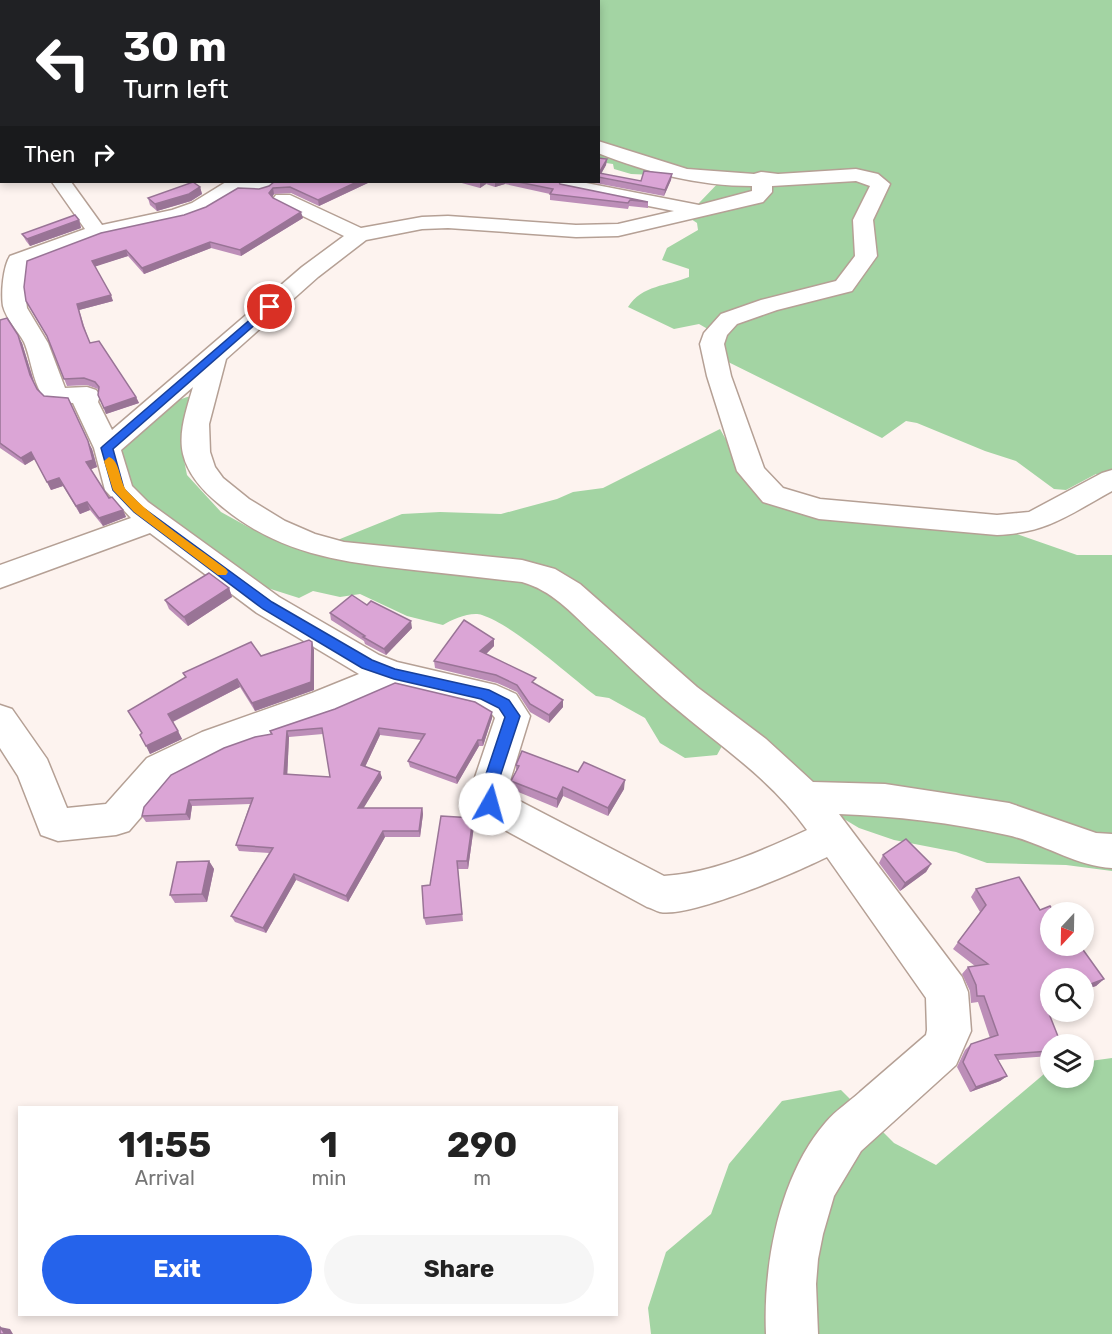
<!DOCTYPE html>
<style>
body{margin:0;font-family:Rubik,sans-serif;background:#f6f6f6;color:#222;height:100vh;display:flex;flex-direction:column;font-size:22px;white-space:nowrap}
*{box-sizing:border-box;margin:0}
p{font-size:20px;color:#767676}
.icon{flex:none;width:33px;height:33px;fill:none;stroke:currentColor;stroke-width:2;stroke-linecap:round;stroke-linejoin:round}
.map{position:relative;flex:1;overflow:hidden}
.drawer{position:absolute;left:18px;top:1106px;width:600px;height:210px;display:flex;flex-direction:column;background:#fff;border-radius:0px;box-shadow:0 3px 9px #0003}
.drawer>*{flex:none}
.hud{position:absolute;left:0px;top:0px;width:600px;height:183px;box-shadow:0 3px 9px #0003;background:#202124;color:#fff;overflow:hidden}
.needle{width:39px;rotate:202deg}
.controls{position:absolute;left:1040px;top:902px;display:grid;gap:12px}
.controls a{display:grid;place-items:center;width:54px;height:54px;border-radius:50%;background:#fff;box-shadow:0 3px 9px #0003;font-size:30px}
.pin{position:absolute;display:grid;place-items:center;width:51px;height:51px;color:#fff;margin:-26px;border:3px solid #fff;border-radius:50%;box-shadow:0 2px 6px #0007}
.me{position:absolute;width:66px;margin:-33px;rotate:7deg;stroke-linejoin:round;filter:drop-shadow(0 0 4px #0008)}
.turn{display:flex;align-items:center;gap:21px;height:126px;padding:0 24px;font-size:27px}
.turn .icon{width:78px;height:78px;stroke-width:2.5}
.turn b{display:block;font-size:42px;line-height:51px}
.then{display:flex;align-items:center;height:57px;padding:0 24px;background:#0003;gap:12px;font-size:22px}
.eta{display:flex;justify-content:space-evenly;align-items:center;height:102px;text-align:center}
.eta b{font-size:36px;font-weight:700;line-height:42px}
.cta{display:flex;gap:12px;margin-top:auto;padding:12px 24px}
.cta a{flex:1;height:69px;border-radius:36px;background:#2563eb;color:#fff;font-size:24px;font-weight:700;line-height:69px;text-align:center}
.cta a+a{background:#f6f6f6;color:#222}
.map>svg:first-child{display:block}
.green{fill:#a3d4a3}
.lines{fill:none;stroke-linecap:round;stroke-linejoin:round}
.stream{fill:#6ab1d6;fill-rule:evenodd}
.minor-casing{stroke:#b5a095;stroke-width:3}
.minor{fill:#fff;fill-rule:evenodd}
.wall{fill:#bc8eb8;fill-rule:evenodd}
.shaded-wall{fill:#997496}
.building{fill:#dba5d6;stroke:#997496;stroke-width:1.5;fill-rule:evenodd}
.route{fill:#2563eb;stroke:#184099;stroke-width:1.5}
.slow{fill:#f59e0b}
</style>
<div class="map">
<svg width="1112" height="1334" viewBox="0 0 1112 1334">
<rect width="100%" height="100%" fill="#fdf3ef"/>
<g class="green">
<path d="M455 0H1112V486L1096 474 1066 490 1054 489 1016 461 985 451 917 423 906 421 882 438 706 351 708 338 706 328 699 324 674 329 628 307C642 285 667 286 689 277V269L662 260 667 248 698 230 697 223 691 219 699 203 723 178 631 174 614 169 613 164 599 162 598 2Z"/>
<path d="M197 395 182 450 187 475 221 512 250 528 294 545 324 553 340 539 402 514 440 512 501 514 557 499 573 492 603 488 720 429 743 470 760 491 1014 533 1077 555H1112V871L1066 865 987 863 956 852 894 840 859 828 722 746 717 755 685 758 660 743 645 718 609 698 596 696C567 674 515 626 482 615 472 611 452 619 443 625L407 616 360 594 340 597 313 591 299 598 255 584 122 483 118 446C141 427 166 399 197 395Z"/>
<path d="M1112 1058V1334H651L648 1308 666 1252 711 1214 729 1164 782 1101 841 1090 894 1143 936 1165 1050 1069V1077H1083V1062Z"/>
</g>
<g class="lines">
<g class="stream">
<path d="M389 0H394L392 2H387Z"/>
<rect x="0" y="96" width="2" height="2"/>
</g>
<g class="minor-casing">
<g id="minor">
<path d="M393 0H414L415 2H394Z"/>
<rect x="0" y="18" width="2" height="10"/>
<path d="M598 141 687 169 754 174 761 172 778 174 856 169 878 174 890 184 873 220 877 256 852 291 777 310 737 324 727 335 724 344 731 376 764 468 783 488 820 499 997 515 1029 512 1102 473 1112 470V491C1070 514 1047 533 997 535L819 519 763 502 737 471 707 376 700 344 704 333 721 314 761 300 836 281 855 256 853 220 870 186 856 181 772 186V192L763 202 618 236 576 237 448 228 422 229 366 240 318 277 226 359 209 424 210 452 215 467 223 478 249 499 285 521 315 534 344 542 522 560 555 569 580 584 697 687 766 739 813 782 885 784 1009 803 1096 833 1112 834V868C1075 866 1043 843 1007 835 953 823 895 816 839 814L962 977 968 992 971 1031 956 1065 861 1151 834 1196 823 1234 818 1259 816 1284 818 1334H766C763 1265 779 1176 826 1122 835 1111 849 1102 860 1092 882 1073 904 1054 926 1035L927 1030 926 998 827 857C797 872 690 918 660 912 656 911 651 908 647 907L477 815 469 795 495 718 492 714 476 706 396 687 336 713 226 752 173 780 129 831 116 835 58 841 41 835 18 776 0 748V705L12 709 47 759 67 808 106 804 147 758 202 732 312 693 359 674 257 613 150 533 0 588V565L131 518 105 490 94 448 73 403 48 401C33 389 32 360 24 342 18 331 6 319 3 306 1 293 3 267 10 256L85 229 52 182H71L102 225 172 210 192 203 226 182H278C268 196 254 193 239 191L206 211 185 219 103 237 28 265 25 293 27 308 48 343 65 388 87 387 96 390 100 395 98 402 112 430 302 267 344 236 276 203 273 199 276 195H290L361 228 422 217 448 216 576 225 618 224 674 211 572 191 561 188 557 182H581L699 205 752 191V186C698 186 649 173 598 153ZM193 387C187 408 178 432 183 454 188 475 203 491 219 504 277 554 341 562 414 570 450 574 486 578 522 582 551 590 571 612 592 632 619 656 645 683 673 706 720 746 771 779 807 830 764 850 713 873 664 876L506 794 530 716 516 694 496 685 397 662 379 655 279 597 148 502 132 486 121 450Z"/>
</g>
</g>
<use href="#minor" class="minor"/>
</g>
<g class="wall">
<path d="M598 158 607 159 606 165 601 174 641 181 672 174 671 180 664 196 590 182H598Z"/>
<path d="M370 182 319 206 291 193 274 194 272 197 273 198 303 218 241 256 211 248 144 274 128 256 95 266 113 301 79 310 86 332 90 343 136 397 139 403 106 414 98 395 99 390 98 389 87 385 67 386 49 340 26 301 184 215 259 189Z"/>
<path d="M458 182H559L560 184 648 202V208L629 206 628 209 550 200V194L505 184 495 187 486 184 480 188Z"/>
<path d="M200 187 202 194 191 201 157 211 150 205 148 198Z"/>
<path d="M79 220 81 228 30 246 26 241 22 234Z"/>
<path d="M0 320 22 343 34 382 37 389 92 449 97 467 91 469 109 498 123 510 126 517 103 526 90 510 80 514 63 486 51 490 35 459 25 465 0 448Z"/>
<path d="M229 588 232 597 188 626 169 609 165 600Z"/>
<path d="M330 613 412 628 386 655 365 644 364 641 331 620Z"/>
<path d="M494 639V646L486 654 536 685 563 707 549 723 530 712 517 692 497 683 435 668 434 661Z"/>
<path d="M312 642 314 650V690L255 711 240 687 173 722 182 739 150 754 142 734 186 678 183 673 261 656Z"/>
<path d="M335 709 492 718 483 746H479L457 784 410 767 408 761 421 740 380 735 365 767 380 772 382 778 363 808H422L423 814 420 837H385L348 902 296 880 266 933 235 922 231 916 269 853 239 851 236 845 250 804 192 806 190 820 146 822 142 816 271 734 270 731ZM323 734 330 777 287 775 289 737Z"/>
<path d="M516 765 578 772 624 789 608 816 563 796 557 808 511 789V781L516 771Z"/>
<path d="M473 818 474 826 468 869H458L463 921 426 925 424 918 430 885Z"/>
<path d="M883 855 931 864 926 872 900 891 879 863Z"/>
<path d="M209 861 214 869 207 902 175 903 170 895Z"/>
<path d="M976 889 1050 945 1104 979 1096 986 1083 990V978L1045 1004 1050 1044V1056L998 1060 1007 1076 1000 1081 970 1092 957 1067 965 1050 971 1044 990 1038 978 1002 971 1003 970 991 962 974 968 967 975 966 953 949 980 912 971 897Z"/>
</g>
<g class="shaded-wall">
<path d="M362 0H375L371 2H358Z"/>
<path d="M607 159 606 165 598 179 599 173Z"/>
<path d="M672 174 671 180 664 196 665 190Z"/>
<path d="M357 182H370L319 206 318 200Z"/>
<path d="M480 182H486V184L480 188Z"/>
<path d="M495 182H505V184L495 187Z"/>
<path d="M200 187 202 194 191 201 157 211 155 204Z"/>
<path d="M273 188 274 194 271 199 269 193Z"/>
<path d="M301 212 303 218 241 256 240 250Z"/>
<path d="M79 220 81 228 30 246 27 239Z"/>
<path d="M210 242 211 248 144 274 142 268Z"/>
<path d="M126 250 128 256 94 267 92 261Z"/>
<path d="M111 295 113 301 79 310 86 332 77 304Z"/>
<path d="M18 335 22 343 34 382 30 375Z"/>
<path d="M136 397 139 403 106 414 104 408Z"/>
<path d="M88 441 92 449 97 467 89 470 86 462Z"/>
<path d="M31 452 35 459 25 465 21 458Z"/>
<path d="M59 478 63 486 51 490 47 482Z"/>
<path d="M87 502 90 510 80 514 76 506Z"/>
<path d="M123 510 126 517 103 526 99 518Z"/>
<path d="M229 588 232 597 188 626 184 617Z"/>
<path d="M411 621 412 628 386 655 384 649Z"/>
<path d="M494 639V646L481 659 480 651Z"/>
<path d="M312 642 314 650V690L255 711 252 703Z"/>
<path d="M237 679 240 687 172 722 168 714Z"/>
<path d="M563 700V707L549 723V715Z"/>
<path d="M492 712V718L483 746 482 740Z"/>
<path d="M379 728 380 735 363 771 361 765Z"/>
<path d="M178 731 182 739 150 754 146 746Z"/>
<path d="M287 731 289 737 287 781 284 774Z"/>
<path d="M478 740 479 746 457 784 456 778Z"/>
<path d="M380 772 382 778 360 814 358 808Z"/>
<path d="M625 780 624 789 608 816V808Z"/>
<path d="M563 787V796L557 808V799Z"/>
<path d="M189 800 192 806 190 820 186 814Z"/>
<path d="M422 808 423 814 420 837 419 831Z"/>
<path d="M473 818 474 826 468 869 467 861Z"/>
<path d="M383 831 385 837 348 902 346 896Z"/>
<path d="M209 861 214 869 207 902 202 894Z"/>
<path d="M931 864 926 872 900 891 905 883Z"/>
<path d="M294 874 296 880 266 933 263 928Z"/>
<path d="M1104 979 1096 986 1083 990V987Z"/>
<path d="M1050 999V1003L1037 1007 1044 1001Z"/>
<path d="M1007 1076 1000 1081 970 1092 976 1087Z"/>
<path d="M0 1327 10 1329 13 1334H5Z"/>
</g>
<g class="building">
<path d="M274 0H362L358 2H279Z"/>
<path d="M598 158 607 159 599 173 641 181 644 171 672 174 665 190 598 177Z"/>
<path d="M193 182 200 187 189 194 155 204 148 198Z"/>
<path d="M274 182H357L318 200 290 187 273 188 269 193 273 198 301 212 240 250 210 242 142 268 126 250 92 261 111 295 77 304 83 326 90 343 99 341 136 397 104 408 98 395 99 387 95 382 84 378 64 379 47 336 26 301 24 287 27 261 101 233 184 215 206 207 238 188 259 189 269 186Z"/>
<path d="M518 182H559L560 184 648 202 630 200 628 203 550 194 553 189Z"/>
<path d="M75 215 79 220 27 239 22 234Z"/>
<path d="M7 318 18 335 30 375 37 389 44 396 68 398 88 441 93 460 86 462 109 498 112 497 123 510 99 518 87 502 76 506 59 478 47 482 31 452 21 458 0 443V320Z"/>
<path d="M209 573 229 588 184 617 165 600Z"/>
<path d="M352 595 367 605 371 601 411 621 384 649 363 637 365 636 330 613Z"/>
<path d="M464 620 494 639 480 651 536 678 532 682 563 700 549 715 530 704 517 685 496 675 434 661Z"/>
<path d="M309 640 312 642 311 682 252 703 237 679 168 714 178 731 146 746 140 735 142 733 128 711 186 677 183 673 251 642 261 656Z"/>
<path d="M395 683 475 702 492 712 482 740H478L456 778 408 761 425 734 379 728 361 765 380 772 358 808H422L419 831H383L346 896 294 874 263 928 231 916 273 848 236 845 253 798 189 800 186 814 142 816 144 807 171 775 224 748 255 737 272 734 270 731 335 709ZM322 728 330 777 284 774 287 731Z"/>
<path d="M522 751 578 772 584 762 625 780 608 808 563 787 557 799 511 781 519 766 516 765Z"/>
<path d="M441 816 473 818 467 861H457L462 914 424 918 422 886 430 885Z"/>
<path d="M906 839 931 864 905 883 883 855Z"/>
<path d="M209 861 202 894 170 895 177 862Z"/>
<path d="M1019 877 1040 910 1050 906 1054 912H1050V945H1076L1078 948 1081 947 1104 979 1083 987V978H1050V999L1044 1001 1061 1044H1050V1051L995 1055 1007 1076 976 1087 963 1062 971 1044 998 1035 984 996H977L976 985 968 967 988 964 958 942 986 905 976 889Z"/>
<path d="M0 1327 5 1334H0Z"/>
</g>
<path class="route" d="M267 305 275 307 113 449 124 489 142 507 272 602 372 660 395 669 489 690 509 700 520 716 494 795 497 804 495 809 490 811 484 809 479 795 505 717 499 708 481 699 394 679 362 668 263 609 134 512 113 490 101 448 103 446Z"/>
<path class="slow" d="M109 457C121 461 119 484 128 492 157 522 193 544 226 569L228 572 226 575H218L134 512 113 490 104 461Z"/>
</svg>
<div class="controls">
<a><svg class="needle" viewBox="-14 -14 28 28"><path d="M0-13l5 13h-10z" fill="#e53935"/><path d="M0 13l5-13h-10z" fill="#767676"/></svg></a>
<a><svg class="icon" aria-label="search" viewBox="0 0 24 24"><circle cx="10" cy="10" r="6"/><path d="M15 15l6 6"/></svg></a>
<a><svg class="icon" aria-label="layers" viewBox="0 0 24 24"><path d="M12 4l9 5-9 5-9-5zM3 14l9 5 9-5"/></svg></a>
</div>
<div class="pin" style="left:270px;top:307px;background:#d93025"><svg class="icon" aria-label="arrive" viewBox="0 0 24 24"><path d="M6 21V4h12l-3 4 3 4H6"/></svg></div>
<svg class="me" style="left:490px;top:804px" viewBox="-20 -20 40 40"><circle r="19" fill="#fff"/><path d="M0-13L10 11 0 6-10 11z" fill="#2563eb"/></svg>
<div class="hud">
<div class="turn"><svg class="icon" aria-label="left" viewBox="0 0 24 24"><path d="M17 20v-9H6M10 6l-5 5 5 5"/></svg><div><b>30 m</b>Turn left</div></div>
<div class="then">Then<svg class="icon" aria-label="right" viewBox="0 0 24 24"><path d="M7 20v-9h11M14 6l5 5-5 5"/></svg></div>
</div>
<section class="drawer">
<div class="eta">
<div><b>11:55</b><p>Arrival</p></div>
<div><b>1</b><p>min</p></div>
<div><b>290</b><p>m</p></div>
</div>
<div class="cta"><a>Exit</a><a>Share</a></div>
</section>
</div>
